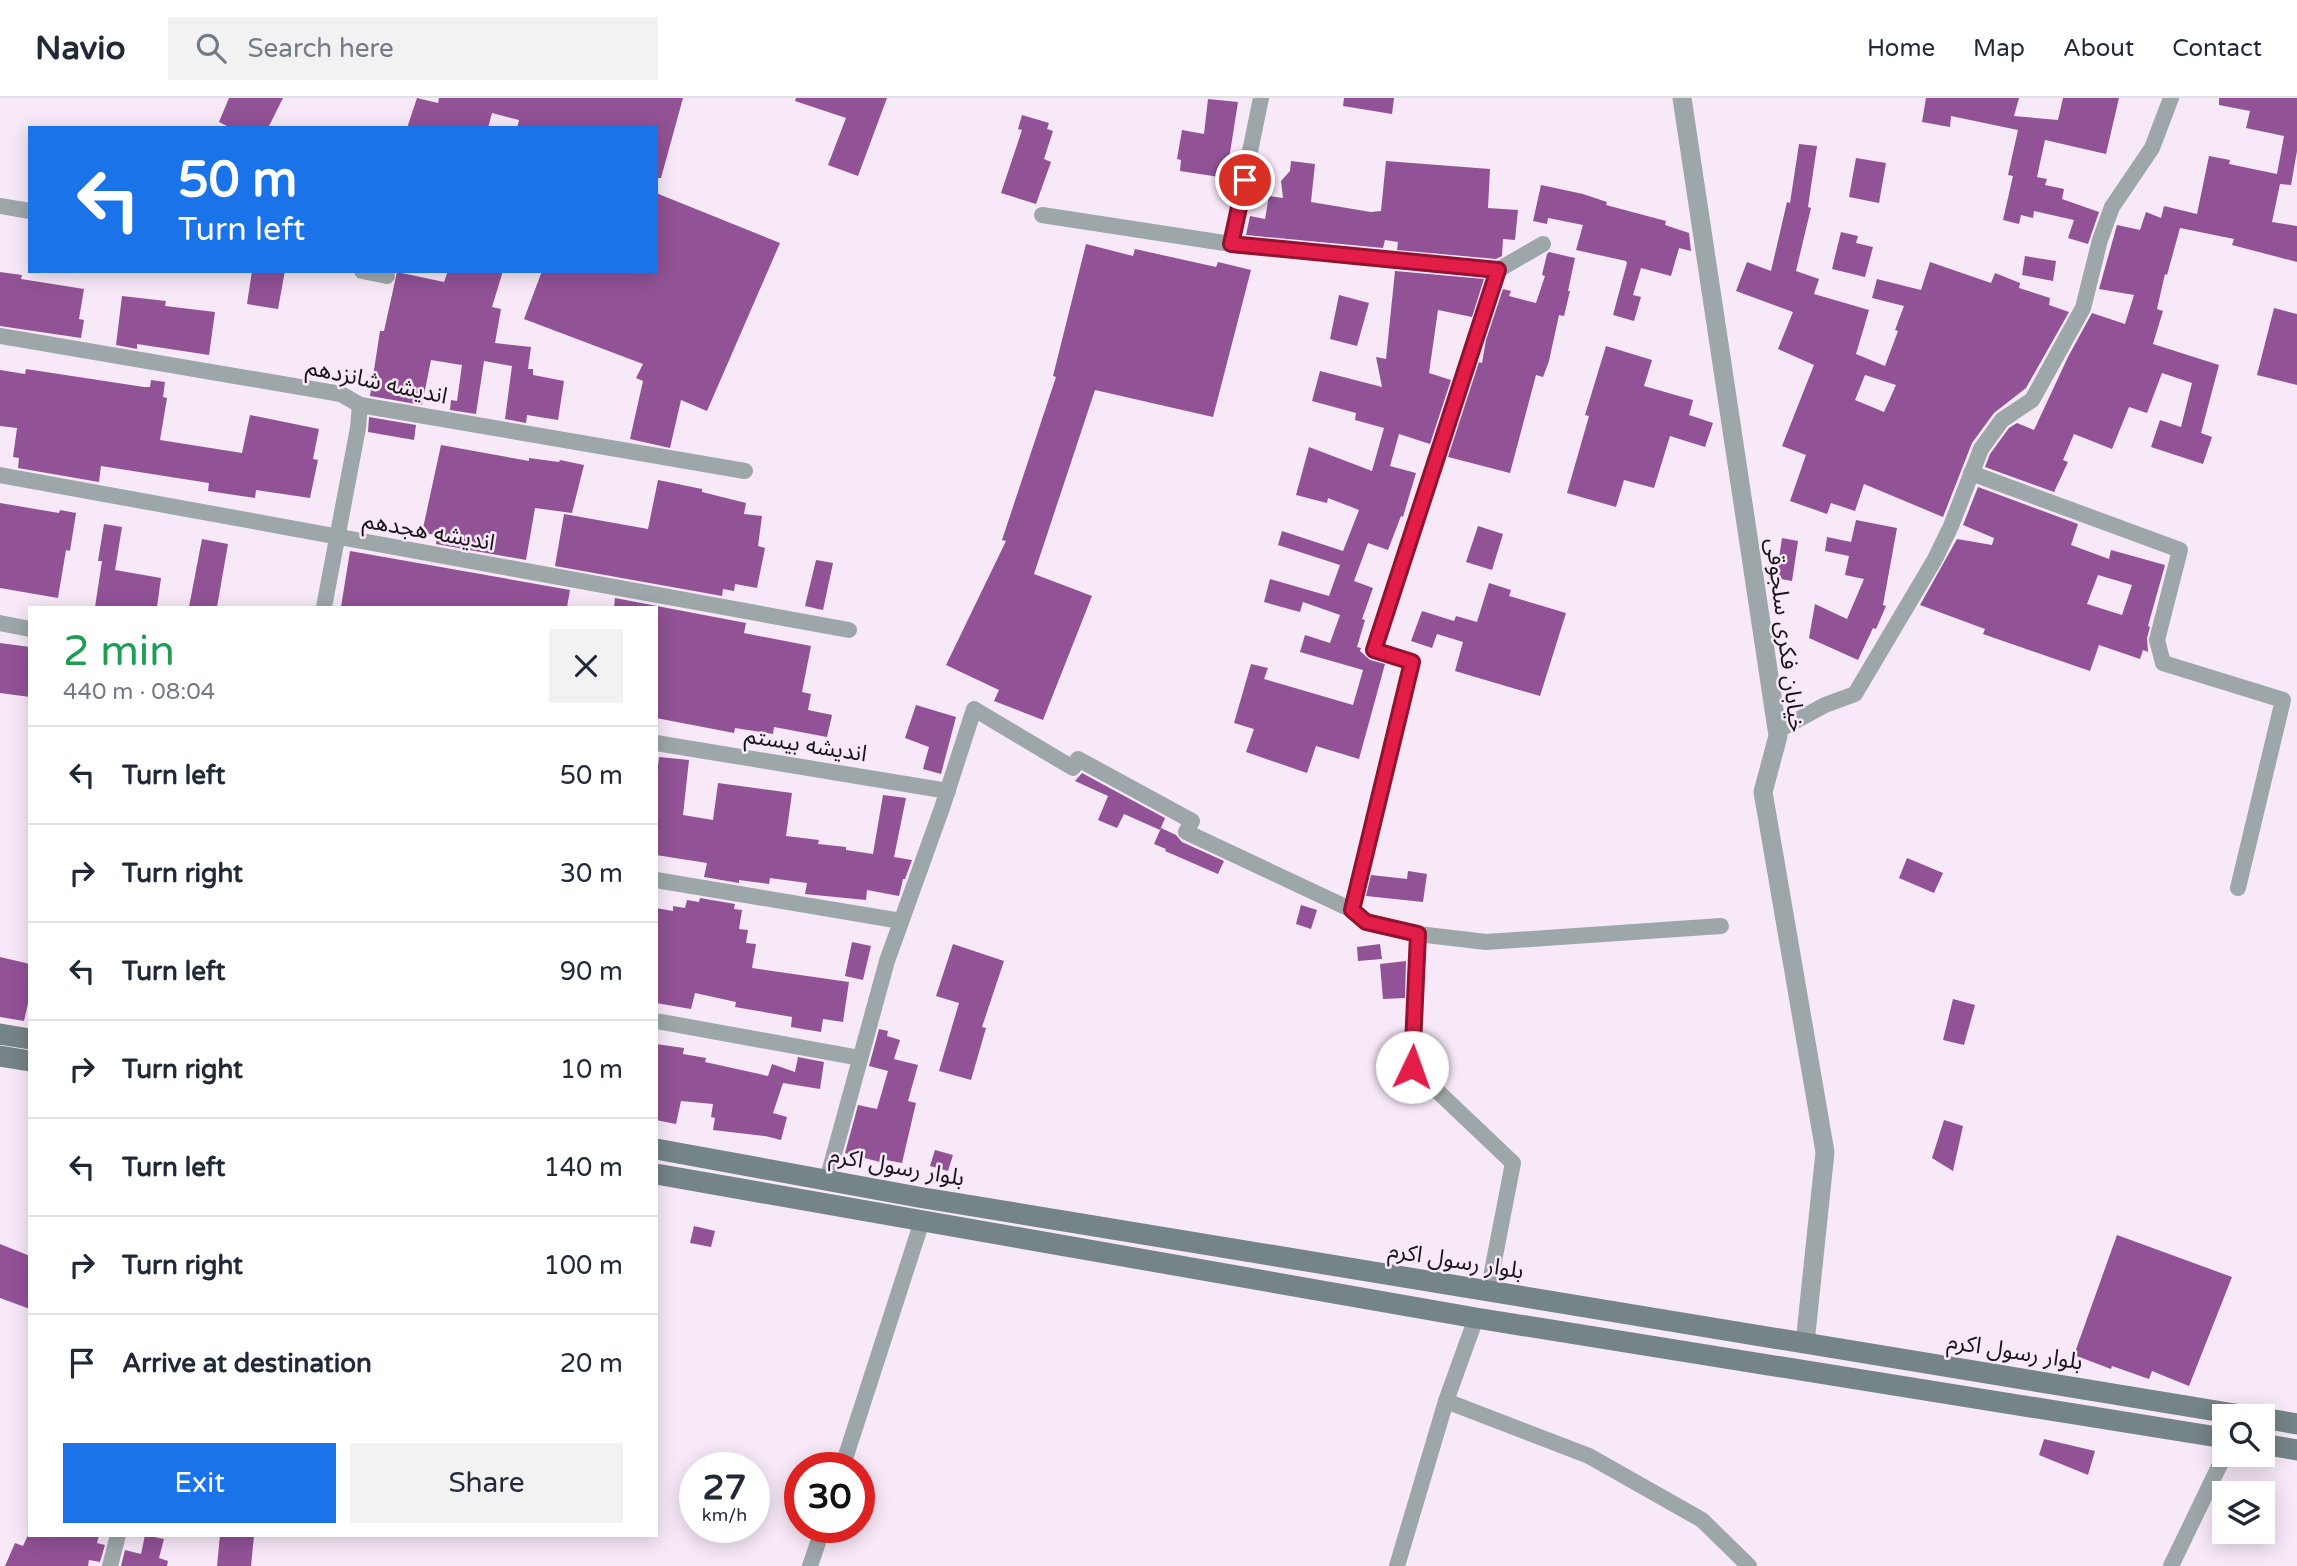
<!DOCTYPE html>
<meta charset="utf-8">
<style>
body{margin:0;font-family:"Varela Round","Noto Sans Arabic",sans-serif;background:#f2f2f3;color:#1f2937;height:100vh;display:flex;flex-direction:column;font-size:26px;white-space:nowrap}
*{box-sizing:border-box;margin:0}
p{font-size:23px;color:#747a83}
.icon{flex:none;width:38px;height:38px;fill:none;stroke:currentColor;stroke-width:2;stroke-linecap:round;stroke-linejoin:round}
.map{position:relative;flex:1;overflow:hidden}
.details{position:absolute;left:28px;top:508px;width:630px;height:931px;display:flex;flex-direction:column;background:#fff;border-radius:0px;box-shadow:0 4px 18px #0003}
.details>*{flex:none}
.top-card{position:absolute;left:28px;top:28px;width:630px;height:147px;border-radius:0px;box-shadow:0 4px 18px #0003;background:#1a73e8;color:#fff;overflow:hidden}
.controls{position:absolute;left:2212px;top:1306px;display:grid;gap:14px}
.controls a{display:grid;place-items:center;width:63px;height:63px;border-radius:0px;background:#fff;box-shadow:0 4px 18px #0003;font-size:35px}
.speed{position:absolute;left:679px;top:1354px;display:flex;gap:14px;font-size:35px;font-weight:700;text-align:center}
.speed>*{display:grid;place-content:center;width:91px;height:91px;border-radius:50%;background:#fff;box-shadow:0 4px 18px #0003;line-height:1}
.speed small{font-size:18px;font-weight:400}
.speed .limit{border:10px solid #d22;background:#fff;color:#111}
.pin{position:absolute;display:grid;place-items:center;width:60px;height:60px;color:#fff;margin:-30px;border:4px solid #fff;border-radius:50%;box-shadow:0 2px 7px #0007}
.me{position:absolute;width:77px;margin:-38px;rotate:3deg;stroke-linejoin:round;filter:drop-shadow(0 0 5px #0008)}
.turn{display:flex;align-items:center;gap:24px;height:147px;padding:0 35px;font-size:32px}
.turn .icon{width:91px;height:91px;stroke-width:2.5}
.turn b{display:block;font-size:49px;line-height:60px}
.round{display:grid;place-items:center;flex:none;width:74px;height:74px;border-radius:0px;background:#f2f2f3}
.head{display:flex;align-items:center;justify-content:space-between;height:119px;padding:0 35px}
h1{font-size:42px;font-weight:600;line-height:52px;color:#1e9e55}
.button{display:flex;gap:14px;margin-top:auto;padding:14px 35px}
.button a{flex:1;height:80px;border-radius:0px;background:#1a73e8;color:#fff;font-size:28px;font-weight:600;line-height:80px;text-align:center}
.button a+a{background:#f2f2f3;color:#1f2937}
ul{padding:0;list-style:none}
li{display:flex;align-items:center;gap:21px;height:98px;padding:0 35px;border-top:2px solid #e0e1e3}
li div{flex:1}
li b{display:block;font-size:26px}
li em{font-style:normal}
header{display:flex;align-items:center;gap:42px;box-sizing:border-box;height:98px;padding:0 35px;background:#fff;border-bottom:2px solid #e0e1e3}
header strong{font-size:33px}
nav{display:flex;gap:38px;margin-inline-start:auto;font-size:24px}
.search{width:490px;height:63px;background:#f2f2f3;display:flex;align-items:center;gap:18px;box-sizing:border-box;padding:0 24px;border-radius:0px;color:#747a83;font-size:26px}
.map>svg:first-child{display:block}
.building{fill:#925296;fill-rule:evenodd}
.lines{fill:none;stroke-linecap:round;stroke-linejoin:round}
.minor{stroke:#9da7a9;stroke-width:16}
.tertiary{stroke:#9da7a9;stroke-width:19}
.secondary{stroke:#758487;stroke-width:21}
.route-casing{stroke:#92132f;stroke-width:18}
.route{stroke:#e11d48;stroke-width:12}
.labels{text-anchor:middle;stroke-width:5;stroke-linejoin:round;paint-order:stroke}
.street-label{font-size:23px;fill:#191419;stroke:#f8e9f9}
</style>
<header>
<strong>Navio</strong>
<div class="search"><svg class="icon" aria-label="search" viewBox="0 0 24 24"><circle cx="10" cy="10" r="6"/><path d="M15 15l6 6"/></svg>Search here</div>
<nav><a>Home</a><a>Map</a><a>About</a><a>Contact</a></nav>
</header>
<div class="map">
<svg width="2297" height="1468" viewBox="0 0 2297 1468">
<rect width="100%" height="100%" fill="#f8e9f9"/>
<g class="building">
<path d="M229 0H283L268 30H231L219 24Z"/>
<path d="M417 0 438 5 439 0H683L661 80H656V30H517L519 22 492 15 488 30H407Z"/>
<path d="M796 0H887L858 78 828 67 846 20 795 3Z"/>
<path d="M1344 0H1394L1392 16 1343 8Z"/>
<path d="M1926 0H2019L2014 18 2058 22 2063 0H2119L2106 56 2045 42 2037 79 2047 81 2045 87 2064 91 2062 101 2099 114 2088 146 2068 140 2074 122 2034 113 2033 120 2021 117 2019 126 2003 122 2013 78 2008 77 2018 32 1951 18 1950 29 1922 24Z"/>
<path d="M2219 0H2297V53L2291 87 2280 86 2272 124 2297 128V164L2232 147 2234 141 2180 130 2167 177 2165 176 2157 211 2163 213 2153 246 2219 267 2201 335 2212 339 2203 366 2151 349 2160 322 2181 329 2192 285 2162 275 2147 315 2129 309 2112 351 2074 336 2063 362 2068 364 2054 394 1985 369 1990 356 2009 330 2017 325 2034 332 2068 259 2092 215 2125 226 2134 197 2099 191 2117 127 2140 132 2146 114 2161 120 2164 108 2197 116 2209 58 2230 62 2229 66 2277 76 2284 38 2246 30 2250 13 2219 7Z"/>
<path d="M1208 1 1238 4 1226 80 1180 73 1181 62 1177 61 1182 32 1204 36Z"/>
<path d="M1022 17 1049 25 1047 31 1053 33 1044 61 1051 64 1036 106 1001 95 1022 32 1018 31Z"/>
<path d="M1799 46 1817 48 1808 109 1811 110 1796 173 1819 181 1814 196 1869 212 1856 256 1885 268 1898 233 1895 232 1904 208 1872 200 1877 181 1921 192 1930 164 1991 185 1995 175 2020 185 2019 190 2050 200 2049 207 2069 214 2026 290 1994 315 1972 345 1943 419 1864 386 1855 413 1831 405 1827 416 1790 403 1806 357 1782 348 1814 267 1778 251 1793 214 1736 193 1747 164 1771 173 1787 104 1790 105ZM1865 277 1896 287 1884 314 1855 302Z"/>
<path d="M1856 60 1886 65 1879 105 1849 99Z"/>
<path d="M1291 63 1315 66 1311 104 1371 114 1381 113 1386 63 1490 71 1488 110 1518 112 1515 142 1503 141 1502 158 1496 161 1397 152 1398 144 1385 142 1383 150 1246 137 1250 118 1265 121 1269 98 1283 100 1281 83 1290 73Z"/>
<path d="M1541 87 1583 96 1607 104 1606 107 1666 123 1665 127 1689 135 1691 153 1679 150 1671 178 1641 170 1633 197 1641 199 1634 223 1613 217 1627 165 1626 163 1576 152 1583 127 1548 120 1547 126 1533 123Z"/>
<path d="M656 95 780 145 707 313 681 302 670 350 630 341 643 283 636 280 643 266 524 221 542 173H656Z"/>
<path d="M1841 134 1858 138 1856 145 1873 149 1865 179 1832 171Z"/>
<path d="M1086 146 1133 158 1135 151 1216 169 1218 164 1251 172 1213 319 1095 292 1034 476 1092 498 1043 622 994 603 999 592 946 567 1006 443 1002 442 1056 279 1053 278Z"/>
<path d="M1549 154 1575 160 1568 193H1570L1564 218 1559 217 1549 263 1543 279 1536 277 1510 375 1448 359 1479 264 1482 265 1486 242 1503 191 1511 193 1509 198 1536 205 1545 178 1542 177 1547 156Z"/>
<path d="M2025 158 2056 163 2053 183 2022 177Z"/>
<path d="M252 173H285L278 211 247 206Z"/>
<path d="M448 173H503L492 209 501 211 495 245 531 249 528 271H533V277L564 283 558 322 527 317 526 325 505 321 512 268 484 263 476 316 450 312 451 302 457 303 462 267 431 262 422 307 370 298 380 233H384L397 174 444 184Z"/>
<path d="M1395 173 1484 181 1472 219 1438 212 1429 275 1451 282 1430 346 1399 336 1390 368 1416 375 1403 419 1401 418 1388 452 1368 445 1354 483 1373 490 1362 521 1365 522 1357 549 1361 550 1360 553 1370 562 1385 566 1359 661 1316 648 1307 675 1246 654 1254 631 1234 625 1251 566 1268 570 1264 581 1353 607 1363 572 1300 554 1305 537 1330 545 1340 517 1303 504 1300 514 1264 504 1270 481 1329 498 1340 467 1278 447 1282 433 1343 453 1359 412 1328 400 1327 405 1296 397 1309 349 1372 373 1384 330 1355 322 1356 315 1312 303 1320 273 1382 289 1376 259 1386 261Z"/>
<path d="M0 174 22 177 21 181 84 191 79 221 84 222 81 240 0 228Z"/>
<path d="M1339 197 1369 205 1357 248 1330 241Z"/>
<path d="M122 198 166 203 165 208 215 214 209 257 137 246V251L116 247Z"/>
<path d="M2274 210 2297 216V287L2257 277Z"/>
<path d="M1606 248 1652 262 1644 288 1693 302 1689 317 1713 325 1705 349 1670 338 1654 390 1624 382 1616 409 1567 395 1589 318 1585 317Z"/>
<path d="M26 271 144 289H150L151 282 165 284 163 299 167 300 160 342 242 355 250 317 319 331 313 361 318 362 310 400 256 392 255 400 208 393 209 385 101 368 99 384 18 370 19 360 13 359 17 330 0 328V272L25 276Z"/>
<path d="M369 319 416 327 414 342 368 334Z"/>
<path d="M441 347 529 363V360L559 364 560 362 584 367 572 415 535 410 526 462 436 446 437 437 422 435Z"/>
<path d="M658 382 702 391V394L746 405 744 416 762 418 758 448 765 450 757 490 735 486 734 493 723 491 722 498 555 468 564 416 648 431Z"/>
<path d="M1978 389 2078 426 2071 447 2109 461 2111 452 2165 467 2148 528 2150 529 2147 540 2148 554 2143 552 2140 561 2099 547 2090 573 1983 536 1985 531 1920 507 1957 441 1992 447 1994 440 1963 427ZM2098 477 2132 487 2122 517 2087 506Z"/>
<path d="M0 405 59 415 60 412 76 415 70 453 66 452 58 500 0 490Z"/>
<path d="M1856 422 1897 430 1883 507 1886 508 1876 531 1873 530 1858 562 1809 540 1815 506 1847 521 1864 481 1845 477 1849 458 1825 453 1827 439 1851 444Z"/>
<path d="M104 426 122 429 115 472 161 480 157 509H95L102 463H98Z"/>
<path d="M1478 428 1503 436 1492 472 1466 464Z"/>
<path d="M1782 440 1798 443 1792 483 1776 480Z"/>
<path d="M202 441 228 446 217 509H189Z"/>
<path d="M350 453 570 492 567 509H341Z"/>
<path d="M816 462 833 465 823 512 805 508Z"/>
<path d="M1489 485 1511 492 1509 498 1566 515 1540 598 1455 573 1463 544 1437 536 1432 550 1411 543 1422 513 1454 523 1456 518 1477 524Z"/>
<path d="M615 500 746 525 744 535 811 548 802 594 811 596 808 612 832 617 827 639 774 629 773 636 735 630 734 635 656 620V509H614Z"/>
<path d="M0 545 30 549V599L0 595Z"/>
<path d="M916 607 956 619 941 676 923 671 929 649 905 640Z"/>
<path d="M659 659 689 662 683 717 713 722 718 685 792 695 786 738 819 742 818 746 846 749V752L873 756 883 697 906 700 894 759 912 762 905 781H903L899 798 867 792 866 802 805 796 807 785 770 780 769 786 739 782V785L704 779 707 765 656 757V685Z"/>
<path d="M1082 675 1165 720 1160 732 1124 716 1117 730 1098 722 1108 698 1075 683Z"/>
<path d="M1161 730 1176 737 1182 744 1224 763 1218 776 1165 753 1166 751 1154 746Z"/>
<path d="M1907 760 1943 775 1934 795 1899 780Z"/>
<path d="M1408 773 1427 776 1423 804 1366 798 1371 777 1407 781Z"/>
<path d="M700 800 735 806 734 811 742 812 739 831 748 832 746 845 756 846 752 870 849 884 843 924 823 921 821 934 791 929 792 919 735 909 736 904 695 895 691 911 656 905V810L673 813V808L685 810 687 802 699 804Z"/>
<path d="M1301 807 1317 812 1311 831 1296 826Z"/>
<path d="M852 844 871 848 863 882 845 878Z"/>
<path d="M953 846 1004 863 982 929 986 930 971 982 939 973 959 905 936 898Z"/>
<path d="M1380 846 1382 861 1358 863 1357 849Z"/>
<path d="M0 859 30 866V897L24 923 0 919Z"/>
<path d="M1406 863 1405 900 1383 901 1380 866Z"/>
<path d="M1953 901 1975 907 1964 947 1943 942Z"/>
<path d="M879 931 888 933 887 938 900 942 894 961 918 967 908 1003 916 1005 902 1065 881 1061 880 1064 845 1055 858 1007 877 1011 888 973 869 968Z"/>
<path d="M656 946 684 950 683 956 706 960 705 964 768 978 772 966 795 974 798 959 824 964 820 991 783 985 773 1015 787 1019 781 1042 765 1038 713 1032 715 1020 711 1019 713 1006 681 1003 676 1026 656 1022Z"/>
<path d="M1944 1022 1963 1028 1953 1073 1932 1060Z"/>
<path d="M935 1052 953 1057 948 1073 930 1068Z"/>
<path d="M694 1128 715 1133 711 1149 690 1145Z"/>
<path d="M2117 1137 2232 1179 2189 1288 2152 1273 2149 1281 2112 1268 2111 1271 2074 1257Z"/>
<path d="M0 1146 30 1158V1211L0 1200Z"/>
<path d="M2044 1341 2095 1353 2088 1377 2039 1357Z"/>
<path d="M28 1437H99L97 1445 105 1447 100 1464 89 1462 88 1468H5L15 1445 23 1448Z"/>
<path d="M145 1437 164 1441 159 1460 168 1463 167 1468H121L125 1452 141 1456Z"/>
<path d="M220 1437 254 1438 251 1468H217Z"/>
</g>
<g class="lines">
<g class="minor">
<path d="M0 108 30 113"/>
<path d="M1042 117 1231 146 1498 172 1543 146"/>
<path d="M1231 146 1261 0"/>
<path d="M1498 172 1374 552 1412 564 1352 812 1366 824 1418 836 1486 844 1721 828"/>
<path d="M362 173 387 178"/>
<path d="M0 238 341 296 360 307 745 373"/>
<path d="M1971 375 2180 452 2157 542 2163 565 2283 602 2238 790"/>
<path d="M0 377 849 532"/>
<path d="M324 509 358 330 360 307"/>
<path d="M0 525 30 531"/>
<path d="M1777 633 1825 607 1855 596 1935 461 1951 428 1981 351 2002 322 2032 302 2083 210 2100 142 2112 109 2152 50 2171 0"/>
<path d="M656 645 948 693"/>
<path d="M656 782 901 823"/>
<path d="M1418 836 1412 969 1513 1065 1488 1194"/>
<path d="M656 923 860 960"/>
<path d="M827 1082 887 863 942 710 974 611 1073 670 1078 661 1192 723 1186 734 1352 812"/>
<path d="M1446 1303 1589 1358 1702 1422 1749 1468"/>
<path d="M842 1370 922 1123"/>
<path d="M110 1468 118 1437"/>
<path d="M810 1468 823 1430"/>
<path d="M1397 1468 1446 1303 1476 1220"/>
<path d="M2171 1468 2225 1356"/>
</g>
<path class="tertiary" d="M1682 0 1778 638 1763 694 1825 1054 1805 1245"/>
<g class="secondary">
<path d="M0 936 30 941"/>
<path d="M0 958 30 963"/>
<path d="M656 1051 918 1099 2247 1318"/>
<path d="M656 1076 1476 1220 2224 1340"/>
<path d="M2263 1320 2297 1326"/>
<path d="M2263 1346 2297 1352"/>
</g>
</g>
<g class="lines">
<g class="route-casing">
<path id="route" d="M1245 82 1231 146 1498 172 1374 552 1412 564 1352 812 1366 824 1418 836 1412 969"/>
</g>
<use href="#route" class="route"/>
</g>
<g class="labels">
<g class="street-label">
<text transform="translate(377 283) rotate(12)" y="8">اندیشه شانزدهم</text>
<text transform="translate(429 433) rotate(10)" y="8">اندیشه هجدهم</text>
<text transform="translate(1786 537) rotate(83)" y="8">خیابان فکری سلجوقی</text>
<text transform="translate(806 646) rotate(9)" y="8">اندیشه بیستم</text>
<text transform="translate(897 1068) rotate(10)" y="8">بلوار رسول اکرم</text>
<text transform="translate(1456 1162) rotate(9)" y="8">بلوار رسول اکرم</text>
<text transform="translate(2015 1253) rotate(9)" y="8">بلوار رسول اکرم</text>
</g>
</g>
</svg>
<div class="controls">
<a><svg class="icon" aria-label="search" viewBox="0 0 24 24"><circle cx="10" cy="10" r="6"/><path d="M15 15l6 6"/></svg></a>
<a><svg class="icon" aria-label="layers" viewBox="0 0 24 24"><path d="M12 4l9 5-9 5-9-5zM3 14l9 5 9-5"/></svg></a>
</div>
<div class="speed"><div>27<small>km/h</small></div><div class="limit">30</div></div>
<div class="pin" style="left:1245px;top:82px;background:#d93025"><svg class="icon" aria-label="arrive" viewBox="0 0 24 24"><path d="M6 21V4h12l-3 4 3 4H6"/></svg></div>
<svg class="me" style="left:1412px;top:969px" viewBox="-20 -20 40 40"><circle r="19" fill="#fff"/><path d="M0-13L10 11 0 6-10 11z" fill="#e11d48"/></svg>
<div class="top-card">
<div class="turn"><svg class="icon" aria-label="left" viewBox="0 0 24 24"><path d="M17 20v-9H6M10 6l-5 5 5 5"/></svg><div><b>50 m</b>Turn left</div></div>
</div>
<section class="details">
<div class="head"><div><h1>2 min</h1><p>440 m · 08:04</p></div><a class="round"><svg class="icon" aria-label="close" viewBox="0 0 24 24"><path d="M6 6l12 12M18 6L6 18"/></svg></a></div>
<ul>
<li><svg class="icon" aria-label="left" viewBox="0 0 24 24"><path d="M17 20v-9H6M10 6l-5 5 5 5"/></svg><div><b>Turn left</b></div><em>50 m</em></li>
<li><svg class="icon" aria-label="right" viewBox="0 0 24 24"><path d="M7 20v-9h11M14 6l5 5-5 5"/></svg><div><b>Turn right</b></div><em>30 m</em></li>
<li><svg class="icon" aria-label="left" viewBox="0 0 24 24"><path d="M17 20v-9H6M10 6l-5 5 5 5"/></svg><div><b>Turn left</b></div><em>90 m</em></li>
<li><svg class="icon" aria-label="right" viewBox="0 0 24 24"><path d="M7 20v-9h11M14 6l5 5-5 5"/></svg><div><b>Turn right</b></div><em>10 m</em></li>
<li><svg class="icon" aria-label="left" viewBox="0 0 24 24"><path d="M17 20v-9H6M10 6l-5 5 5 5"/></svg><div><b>Turn left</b></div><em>140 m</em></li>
<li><svg class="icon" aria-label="right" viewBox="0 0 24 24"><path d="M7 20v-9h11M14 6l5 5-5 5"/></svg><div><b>Turn right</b></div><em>100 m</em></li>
<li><svg class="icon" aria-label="arrive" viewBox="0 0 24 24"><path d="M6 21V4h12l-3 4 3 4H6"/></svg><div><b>Arrive at destination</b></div><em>20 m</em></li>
</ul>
<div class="button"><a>Exit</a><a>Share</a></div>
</section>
</div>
